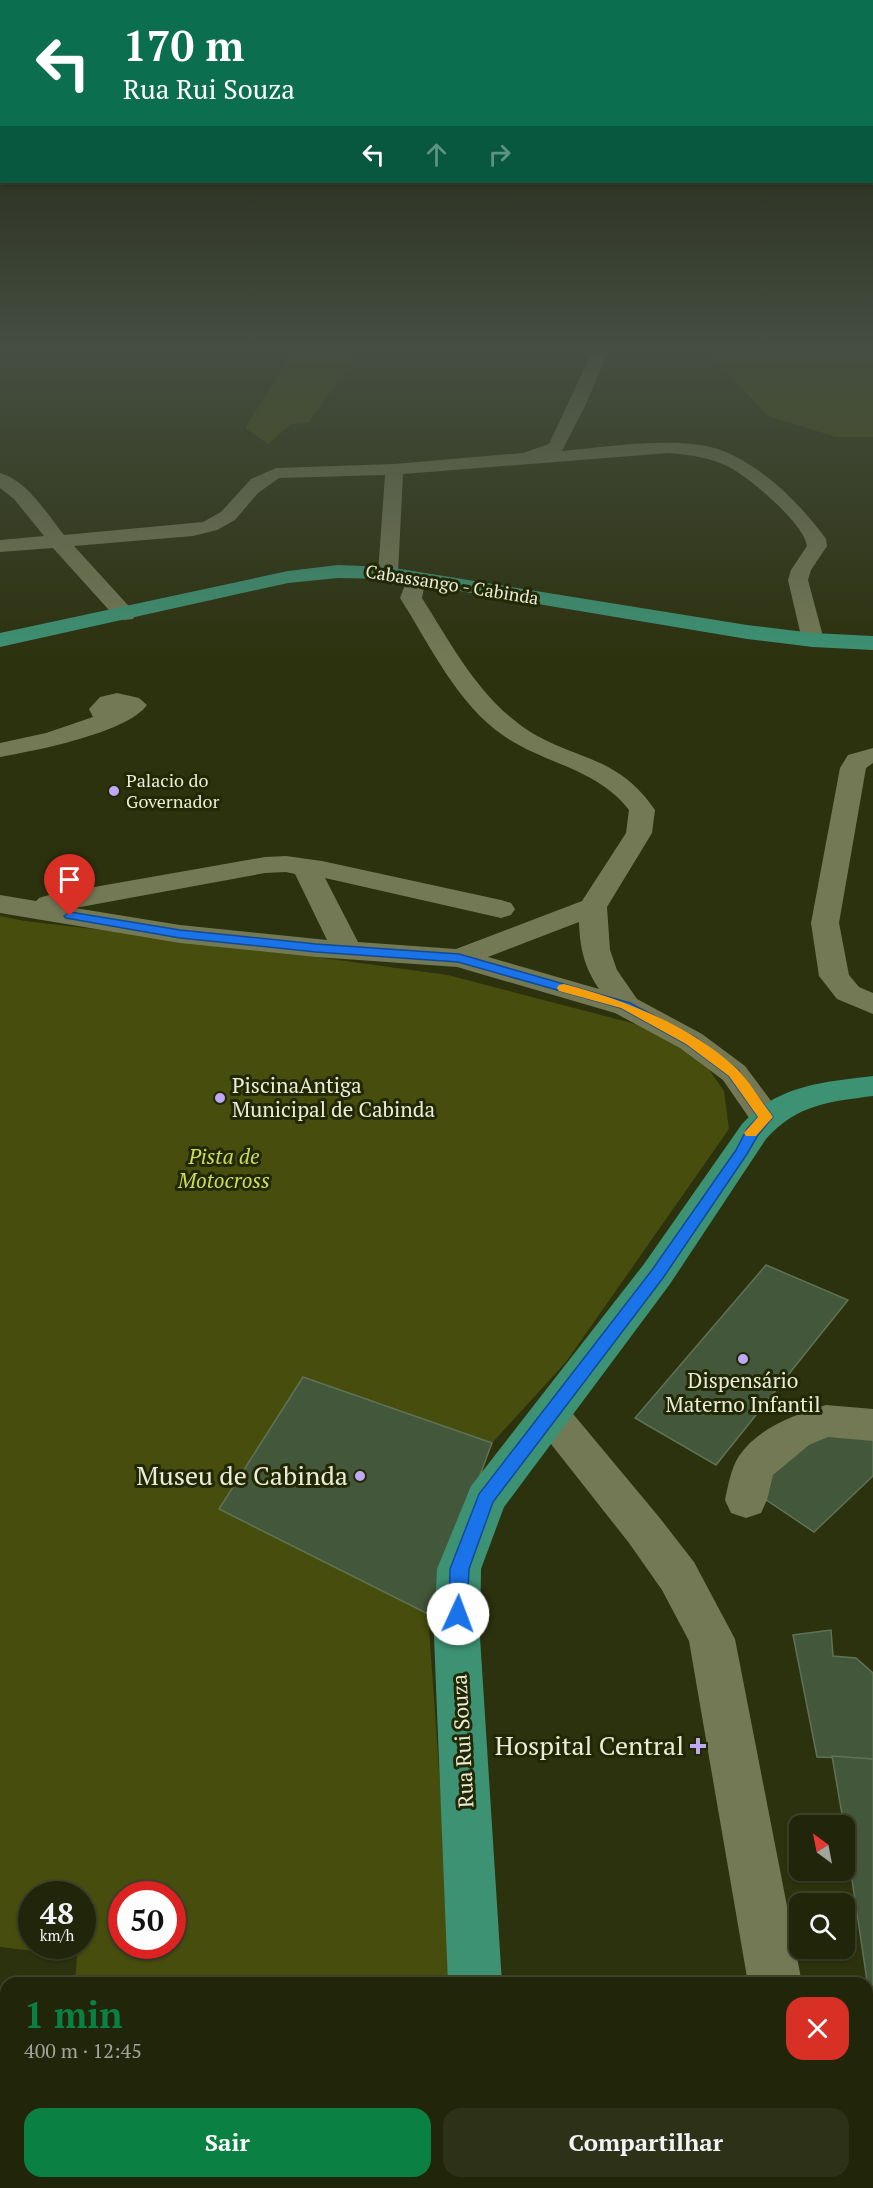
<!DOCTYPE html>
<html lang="pt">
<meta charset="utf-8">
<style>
body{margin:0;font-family:"PT Serif",serif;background:#2d3118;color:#f1f3f6;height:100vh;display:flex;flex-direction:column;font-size:22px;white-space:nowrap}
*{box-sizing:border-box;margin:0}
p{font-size:20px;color:#a2a59c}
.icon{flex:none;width:33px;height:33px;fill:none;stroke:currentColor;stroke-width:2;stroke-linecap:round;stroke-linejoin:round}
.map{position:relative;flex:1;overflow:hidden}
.side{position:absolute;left:0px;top:1977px;width:873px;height:212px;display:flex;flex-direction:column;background:#21250a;border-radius:18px 18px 0 0;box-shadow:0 2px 4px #0004,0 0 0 2px #3e422b}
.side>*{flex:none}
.hud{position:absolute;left:0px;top:0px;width:873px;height:183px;box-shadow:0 2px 4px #0004,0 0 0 2px #3e422b;background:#0b6e4f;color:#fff;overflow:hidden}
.needle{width:39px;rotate:328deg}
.tools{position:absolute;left:789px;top:1815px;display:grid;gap:12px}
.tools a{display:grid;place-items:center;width:66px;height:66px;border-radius:12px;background:#21250a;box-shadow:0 2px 4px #0004,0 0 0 2px #3e422b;font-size:30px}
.speed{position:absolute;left:18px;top:1881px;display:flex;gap:12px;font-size:30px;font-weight:700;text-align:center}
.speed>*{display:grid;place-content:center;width:78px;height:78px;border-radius:50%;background:#21250a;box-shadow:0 2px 4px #0004,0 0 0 2px #3e422b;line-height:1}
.speed small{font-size:15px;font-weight:400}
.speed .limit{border:9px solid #d22;background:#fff;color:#111}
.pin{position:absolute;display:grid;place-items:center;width:51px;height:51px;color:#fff;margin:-62px -26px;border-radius:50% 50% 50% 0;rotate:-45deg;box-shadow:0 0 6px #0007}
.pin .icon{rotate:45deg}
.me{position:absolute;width:66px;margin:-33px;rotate:2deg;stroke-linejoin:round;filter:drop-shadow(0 0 4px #0008)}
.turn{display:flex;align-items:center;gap:21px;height:126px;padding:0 24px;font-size:27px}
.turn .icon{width:78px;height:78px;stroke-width:2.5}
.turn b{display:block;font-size:42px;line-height:51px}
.lanes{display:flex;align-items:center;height:57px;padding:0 24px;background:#0003;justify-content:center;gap:30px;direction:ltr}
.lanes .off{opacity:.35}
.round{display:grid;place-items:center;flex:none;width:63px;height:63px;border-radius:18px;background:#2d3118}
.overview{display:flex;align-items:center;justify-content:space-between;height:102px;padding:0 24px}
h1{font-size:36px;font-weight:800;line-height:45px;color:#0b8043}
.button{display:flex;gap:12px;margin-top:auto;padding:12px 24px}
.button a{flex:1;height:69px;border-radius:18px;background:#0b8043;color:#fff;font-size:24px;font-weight:800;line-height:69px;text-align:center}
.button a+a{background:#2d3118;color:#f1f3f6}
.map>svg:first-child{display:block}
.green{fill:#464d0d;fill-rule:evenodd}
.building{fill:#43573a;stroke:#5e7355;stroke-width:1.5}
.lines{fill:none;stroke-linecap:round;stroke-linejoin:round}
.minor{fill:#737955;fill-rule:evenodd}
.major{fill:#3d9274;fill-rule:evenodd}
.route{fill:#1a73e8;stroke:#114b97;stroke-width:1.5}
.slow{fill:#f59e0b}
.poi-dot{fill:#bea9f5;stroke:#222704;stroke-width:2}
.labels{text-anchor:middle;stroke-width:6;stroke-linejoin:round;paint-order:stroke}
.far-street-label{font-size:18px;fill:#e9edd9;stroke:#222704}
.far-poi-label{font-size:18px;fill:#e9edd9;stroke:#222704;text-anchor:start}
.poi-label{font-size:21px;fill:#e9edd9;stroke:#222704;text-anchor:start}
.park-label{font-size:21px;font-style:italic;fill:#cbdd55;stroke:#222704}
.street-label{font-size:21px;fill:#e9edd9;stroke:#222704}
.near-poi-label{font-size:26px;fill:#e9edd9;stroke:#222704;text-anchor:end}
</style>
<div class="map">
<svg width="873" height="2188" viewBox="0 0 873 2188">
<rect width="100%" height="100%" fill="#2c310e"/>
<g class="green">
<path d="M293 352H359L308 423 291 424 268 444 245 428Z"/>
<path d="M708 352H873V437H836L768 416Z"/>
<path d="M0 916 25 921 221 944 448 975 628 1022 667 1035 703 1061 724 1091 729 1129 566 1362 492 1443 303 1377 219 1509 313 1553 428 1614 454 1983H75L77 1956 0 1947ZM32 1894H82V1946H32ZM122 1894H172V1946H122Z"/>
</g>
<g class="building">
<path d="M766 1265 848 1300 716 1465 635 1418Z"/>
<path d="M303 1377 492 1443 428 1614 219 1509Z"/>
<path d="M824 1410 873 1440V1476L814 1532 750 1489Z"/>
<path d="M831 1630 833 1656 856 1658 873 1673V1759L817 1757 793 1635Z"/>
<path d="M832 1756 873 1759V2021L844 1826Z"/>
</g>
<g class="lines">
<g class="minor">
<path d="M592 352H608L586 404 562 451C607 447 655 439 700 445 748 451 799 501 826 539L827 546 811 570 808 580 824 640 821 645 813 647 805 645 802 640 788 580 791 570 807 546C804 523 748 476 727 466 708 457 690 455 669 453L403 474 398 573 395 577 388 579 381 577 378 573 385 475 279 478 258 493 235 520 217 530 193 536 74 546 136 614 133 619 125 620 117 619 53 548 0 552V540L44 536 14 499 0 488V473C27 480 47 514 64 535L203 522 221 512 251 479 276 468 394 464 523 453 549 444Z"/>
<path d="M416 572 423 574 426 578 422 598C450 642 476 692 519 724 568 761 615 751 655 810L652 833 607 907 610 950 617 970 637 999 702 1034 745 1066 783 1117 778 1125 766 1128 754 1125 723 1080 680 1048 615 1013 457 967 316 957 180 943 0 913V895L36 901 39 898 49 895 265 857 286 856 322 861 501 900 511 903 515 909 511 915 501 918 325 878 358 942 456 949 582 901 626 833 629 810C598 769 545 764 504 736 457 704 430 645 400 598L409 574ZM286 872 295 874 327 940 180 925 75 908 265 873ZM579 922C580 949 584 966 599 989L488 957Z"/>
<path d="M117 693 139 698 147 705C127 733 34 751 0 757V743L46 733 93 717 89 709 100 697Z"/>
<path d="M873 748V763L866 768 839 923 849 975 859 987 873 993V1014L837 999 819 976 811 923 840 768 848 755Z"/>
<path d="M550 1398 564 1403 659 1517 694 1562 735 1639 802 1983H748L689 1641 662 1590 629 1543 536 1425 530 1414 536 1403Z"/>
<path d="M826 1405 873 1409V1441L828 1437 809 1445 773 1475 767 1500 761 1513 746 1518 731 1513 725 1500C728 1486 731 1468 739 1456 759 1427 795 1415 826 1405Z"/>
<path d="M149 2182H229L227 2188H147Z"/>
<path d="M768 2182H826L825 2188H767Z"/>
</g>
<g class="major">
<path d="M338 565 388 567 747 625 813 633 873 636V650L813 647 747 639 388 579 338 578 288 583 0 647V633L288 571Z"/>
<path d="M873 1076V1096C828 1102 798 1104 766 1139L670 1284 504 1507 481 1569 480 1637 502 1983H448L434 1637 437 1569 471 1486 644 1264 742 1124C778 1085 823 1082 873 1076Z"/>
<path d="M459 2182H517L518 2188H460Z"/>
</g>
</g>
<linearGradient id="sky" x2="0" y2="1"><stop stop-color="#181b08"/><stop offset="0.53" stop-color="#454e41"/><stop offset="1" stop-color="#454e41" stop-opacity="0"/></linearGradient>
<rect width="873" height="659" fill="url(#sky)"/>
<path class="route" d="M70 912 180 930 316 944 459 954 630 1003 696 1038 738 1070 773 1117 758 1135 747 1154 663 1278 493 1502 469 1569 467 1614 465 1620 458 1623 451 1620 449 1614 450 1569 479 1494 652 1270 736 1150 747 1129 758 1117 729 1076 686 1044 621 1008 458 962 316 952 180 938 66 918 64 916Z"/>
<path class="slow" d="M564 984C625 1000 690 1025 737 1069 750 1082 760 1100 771 1114L773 1117 756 1136H746L744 1133 758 1117 729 1076 686 1044 621 1008 559 991 557 988 559 985Z"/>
<g class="poi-dot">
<circle cx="114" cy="791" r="6"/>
<circle cx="220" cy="1098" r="6"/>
<circle cx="743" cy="1359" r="6"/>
<circle cx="360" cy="1476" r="6"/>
<path d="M695 1737h6v6h6v6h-6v6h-6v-6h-6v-6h6z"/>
</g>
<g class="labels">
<g class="far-street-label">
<text transform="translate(452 585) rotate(9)" y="6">Cabassango - Cabinda</text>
</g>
<g class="far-poi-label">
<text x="126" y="787">Palacio do<tspan x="126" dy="21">Governador</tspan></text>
</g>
<g class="poi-label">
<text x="232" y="1093">PiscinaAntiga<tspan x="232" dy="24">Municipal de Cabinda</tspan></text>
<text x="743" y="1388" text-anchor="middle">Dispensário<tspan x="743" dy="24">Materno Infantil</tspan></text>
</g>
<g class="park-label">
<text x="224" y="1164">Pista de<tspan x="224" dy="24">Motocross</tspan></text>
</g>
<g class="street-label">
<text transform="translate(463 1741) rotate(-93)" y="7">Rua Rui Souza</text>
</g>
<g class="near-poi-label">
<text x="348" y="1485">Museu de Cabinda</text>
<text x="684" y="1755">Hospital Central</text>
</g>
</g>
</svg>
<div class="tools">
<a><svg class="needle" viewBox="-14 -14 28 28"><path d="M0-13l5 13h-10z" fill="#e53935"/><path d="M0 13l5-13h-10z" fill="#a2a59c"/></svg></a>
<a><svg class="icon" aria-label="search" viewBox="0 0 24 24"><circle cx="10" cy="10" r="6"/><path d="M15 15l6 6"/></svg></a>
</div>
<div class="speed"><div>48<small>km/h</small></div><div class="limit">50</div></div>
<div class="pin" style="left:70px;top:916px;background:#d93025"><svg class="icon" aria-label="arrive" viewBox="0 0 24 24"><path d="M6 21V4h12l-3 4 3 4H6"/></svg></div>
<svg class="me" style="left:458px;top:1614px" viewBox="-20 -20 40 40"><circle r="19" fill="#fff"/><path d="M0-13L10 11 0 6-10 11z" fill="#1a73e8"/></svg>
<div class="hud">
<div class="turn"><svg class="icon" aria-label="left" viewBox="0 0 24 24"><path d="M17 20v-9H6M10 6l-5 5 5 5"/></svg><div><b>170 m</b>Rua Rui Souza</div></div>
<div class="lanes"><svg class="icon" aria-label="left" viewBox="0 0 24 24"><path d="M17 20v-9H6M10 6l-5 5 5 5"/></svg><svg class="icon off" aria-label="ahead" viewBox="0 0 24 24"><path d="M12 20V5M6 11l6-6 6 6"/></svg><svg class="icon off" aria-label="right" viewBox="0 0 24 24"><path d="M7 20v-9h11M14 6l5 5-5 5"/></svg></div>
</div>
<section class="side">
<div class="overview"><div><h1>1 min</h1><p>400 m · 12:45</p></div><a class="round" style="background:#d93025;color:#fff"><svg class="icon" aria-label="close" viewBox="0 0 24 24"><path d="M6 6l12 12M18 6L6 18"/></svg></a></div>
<div class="button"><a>Sair</a><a>Compartilhar</a></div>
</section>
</div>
